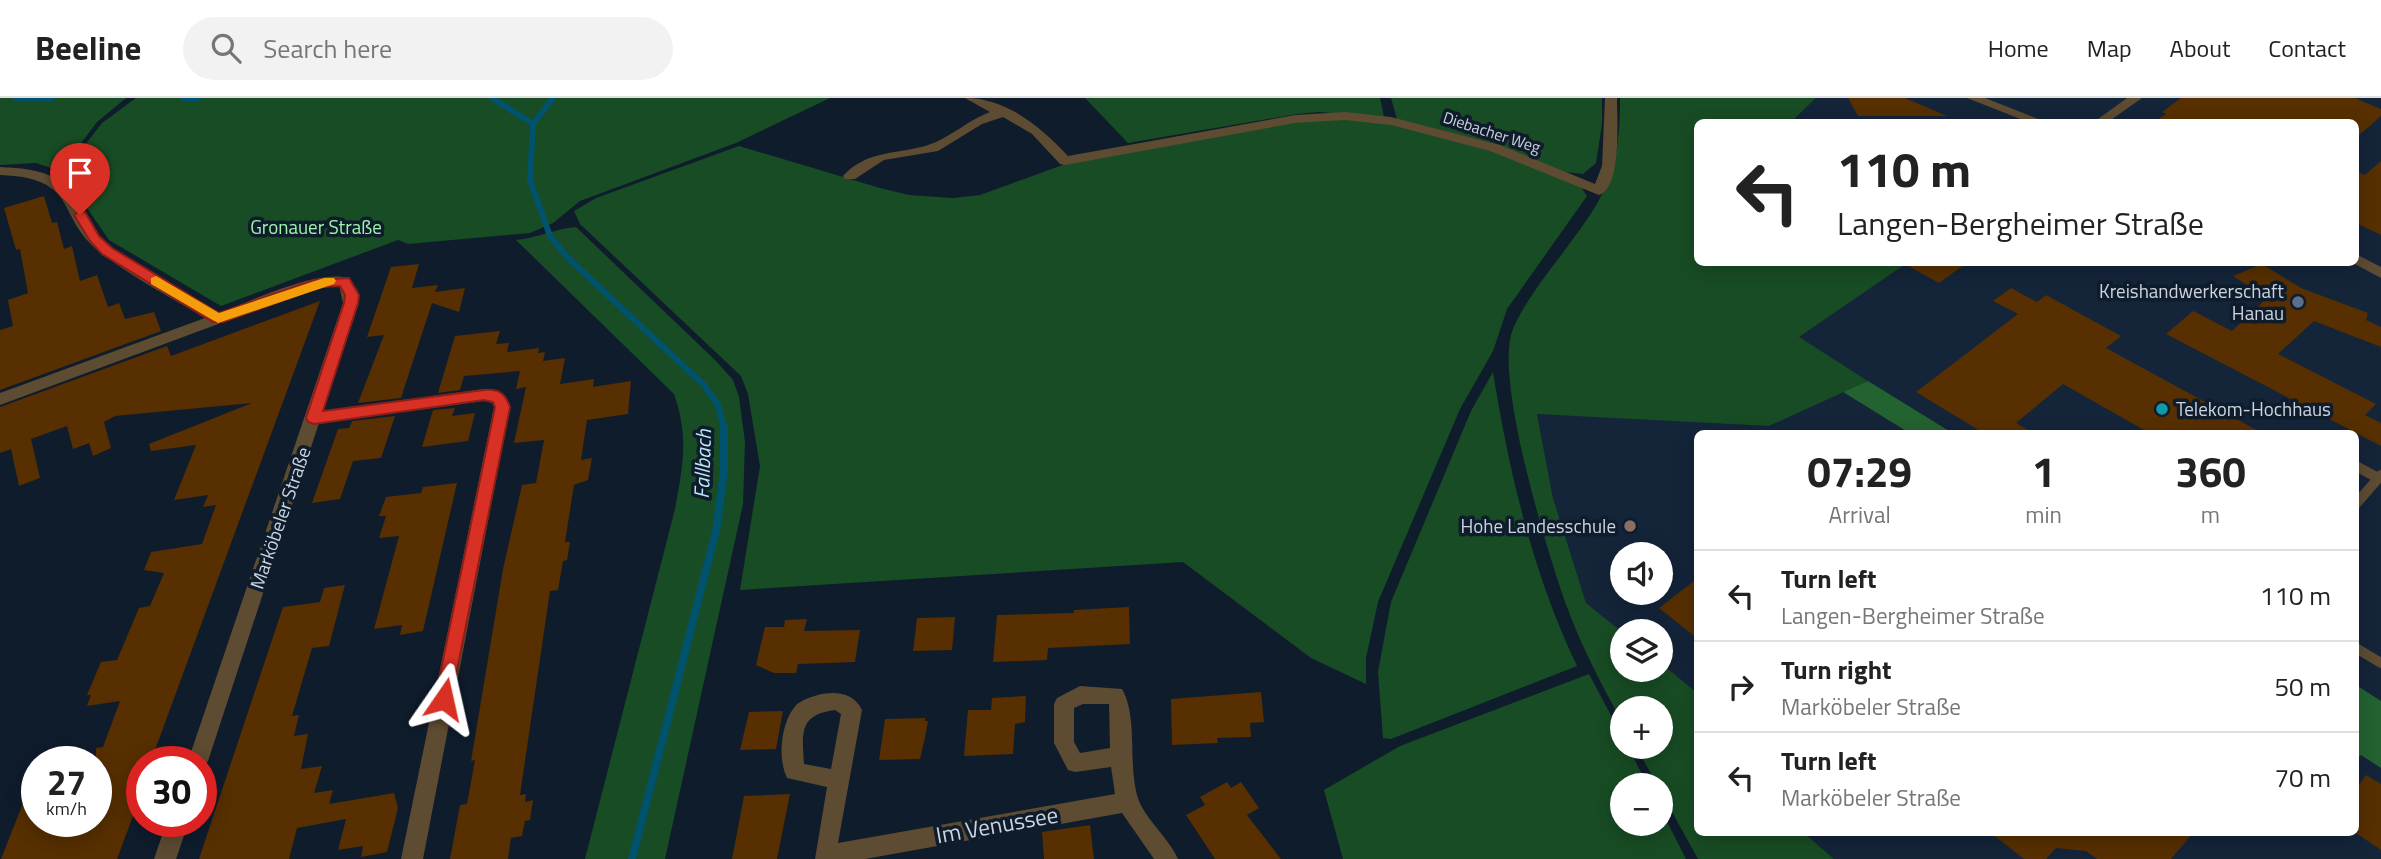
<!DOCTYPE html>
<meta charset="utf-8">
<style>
body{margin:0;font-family:"Titillium Web",sans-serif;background:#f2f2f2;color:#222;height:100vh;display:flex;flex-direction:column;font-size:26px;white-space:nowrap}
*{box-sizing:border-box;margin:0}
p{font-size:23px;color:#767676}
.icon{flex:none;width:38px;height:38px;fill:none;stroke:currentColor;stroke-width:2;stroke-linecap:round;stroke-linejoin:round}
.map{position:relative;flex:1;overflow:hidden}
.drawer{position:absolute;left:1694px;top:332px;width:665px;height:406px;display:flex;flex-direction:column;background:#fff;border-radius:10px;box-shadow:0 4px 18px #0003}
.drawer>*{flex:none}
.guide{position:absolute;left:1694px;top:21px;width:665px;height:147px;border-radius:10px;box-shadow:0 4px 18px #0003;background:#fff;color:#222;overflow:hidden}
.controls{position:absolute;left:1610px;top:444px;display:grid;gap:14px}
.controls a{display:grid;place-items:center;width:63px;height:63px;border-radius:50%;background:#fff;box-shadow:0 4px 18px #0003;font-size:35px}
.speed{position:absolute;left:21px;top:648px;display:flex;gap:14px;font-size:35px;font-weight:700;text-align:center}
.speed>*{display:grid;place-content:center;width:91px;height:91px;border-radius:50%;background:#fff;box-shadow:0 4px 18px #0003;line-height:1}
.speed small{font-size:18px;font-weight:400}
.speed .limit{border:10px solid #d22;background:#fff;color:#111}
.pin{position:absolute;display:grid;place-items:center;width:60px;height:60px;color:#fff;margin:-72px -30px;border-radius:50% 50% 50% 0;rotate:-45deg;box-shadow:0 0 7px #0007}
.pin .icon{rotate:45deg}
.me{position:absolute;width:77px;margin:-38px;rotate:11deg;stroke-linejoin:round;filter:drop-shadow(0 0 5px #0008)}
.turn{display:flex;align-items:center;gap:24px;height:147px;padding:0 28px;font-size:32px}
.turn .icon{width:91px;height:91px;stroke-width:2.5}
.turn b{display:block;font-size:49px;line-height:60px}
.eta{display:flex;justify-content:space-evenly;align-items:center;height:119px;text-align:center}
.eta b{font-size:42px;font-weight:700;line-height:49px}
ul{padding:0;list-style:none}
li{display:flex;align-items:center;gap:21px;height:91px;padding:0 28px;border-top:2px solid #e0e0e0}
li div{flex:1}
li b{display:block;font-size:26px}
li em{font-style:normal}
header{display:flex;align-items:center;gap:42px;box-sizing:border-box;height:98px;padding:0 35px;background:#fff;border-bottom:2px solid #e0e0e0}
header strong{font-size:33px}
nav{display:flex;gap:38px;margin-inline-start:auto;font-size:24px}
.search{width:490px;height:63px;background:#f2f2f2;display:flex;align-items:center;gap:18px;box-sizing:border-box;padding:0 24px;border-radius:38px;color:#767676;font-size:26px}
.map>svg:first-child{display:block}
.built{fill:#142439;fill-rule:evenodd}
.green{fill:#184c24}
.forest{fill:#236231}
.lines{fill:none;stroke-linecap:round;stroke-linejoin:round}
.stream-far1{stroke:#00526d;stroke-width:6}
.stream{stroke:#00526d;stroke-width:8}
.building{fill:#572f00}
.lane{stroke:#5d4b32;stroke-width:10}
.street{fill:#5d4b32;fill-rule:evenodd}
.route{fill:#d93025;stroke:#8d1f18;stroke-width:2}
.slow{fill:#f59e0b}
.service-dot{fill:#5c6f8a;stroke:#0f1c2c;stroke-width:2.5}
.culture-dot{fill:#0f9aa8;stroke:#0f1c2c;stroke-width:2.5}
.education-dot{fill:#8d6e63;stroke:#0f1c2c;stroke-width:2.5}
.labels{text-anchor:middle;stroke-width:7;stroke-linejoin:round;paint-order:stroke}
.far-street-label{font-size:16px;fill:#cbd4df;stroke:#0f1c2c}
.park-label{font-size:19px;fill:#9df4aa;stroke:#0f1c2c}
.poi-label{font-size:19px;fill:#cbd4df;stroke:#0f1c2c;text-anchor:end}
.street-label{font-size:19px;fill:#cbd4df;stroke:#0f1c2c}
.water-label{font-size:21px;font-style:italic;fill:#bee8fd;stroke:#0f1c2c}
.near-street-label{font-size:23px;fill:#cbd4df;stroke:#0f1c2c}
</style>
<header>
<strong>Beeline</strong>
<div class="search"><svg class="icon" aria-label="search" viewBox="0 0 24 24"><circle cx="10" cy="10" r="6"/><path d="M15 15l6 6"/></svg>Search here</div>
<nav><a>Home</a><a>Map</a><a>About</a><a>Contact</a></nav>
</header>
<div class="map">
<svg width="2381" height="761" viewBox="0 0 2381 761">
<rect width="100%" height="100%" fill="#0f1c2c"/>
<path class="built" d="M1816 0H2381V761H1834L1804 735H2356V336H1698L1697 595 1661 565V534H1622L1586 505 1553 400 1537 315 1769 328 1868 283 1798 239 1907 165 2356 164V24H1791ZM1622 457H1661V495H1622Z"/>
<g class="green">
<path d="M0 0H126L97 24 60 73 36 65 0 67Z"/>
<path d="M136 0H830L736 45 580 103 553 125 530 135 408 146 398 142 221 208 109 142 63 75 102 25Z"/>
<path d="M1085 0H1380L1384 19 1319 14 1297 16 1128 45Z"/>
<path d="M1391 0H1602V26L1596 65 1583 76 1565 74 1496 46 1397 21Z"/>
<path d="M1620 0H1816L1791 24H1698V164L1907 165 1799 239 1868 283 1769 328 1537 316 1553 400 1586 505 1622 534V572H1661V565L1697 595 1698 735H1804L1834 761H1698L1661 694V688H1658L1636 649H1661V611H1622V624C1602 587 1581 548 1567 509 1548 457 1493 278 1513 231 1536 177 1599 123 1613 69 1619 46 1620 23 1620 0Z"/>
<path d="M1320 20 1391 25 1494 53 1581 89 1587 98 1507 211 1493 253 1460 311 1378 504 1366 560V586L1311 560 1183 464 740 492 760 368 748 296 741 278 580 126 574 113 596 100 739 48 880 90 909 97 953 100 980 97 1068 65Z"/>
<path d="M576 129 716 263 733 282 739 299 745 344 743 406 665 761H585L675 411C683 367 689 339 674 296L516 142C537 140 555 131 576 129Z"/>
<path d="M1493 274C1509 374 1533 476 1577 568L1391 641 1383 640 1378 574 1391 504 1471 313Z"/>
<path d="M1589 576 1622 638V649H1628L1648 688H1622V726H1661V712L1686 761H1343L1324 692 1400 648Z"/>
</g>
<g class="forest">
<path d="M1868 283 1954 336H1911L1843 294Z"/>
<path d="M2356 587 2381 603V670L2361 657 2356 661Z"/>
</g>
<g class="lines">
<g class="stream-far1">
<path d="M16 0H52"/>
<path d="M184 0H198"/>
<path d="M492 0 533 26"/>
<path d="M553 0 533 26 530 82 550 138 568 160 704 287 718 307 724 331"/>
</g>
<path class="stream" d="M632 761 716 433 724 374V329"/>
</g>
<g class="building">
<path d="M1848 0H1905L1947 18H1858Z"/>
<path d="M2181 0H2355L2381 11V18L2356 40V24H2154L2166 16 2162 14Z"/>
<path d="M2381 63V137L2356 125V73L2365 77Z"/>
<path d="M44 98 52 125 57 124 64 151 72 148 80 183 97 177 108 209 119 205 125 221 154 214 161 233 0 292V232L13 228 8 202 28 195 20 151 16 152 4 110Z"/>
<path d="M1901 164H1968L1939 185Z"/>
<path d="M419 166 412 190 438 187 435 194 465 190 459 214 432 205 401 300 358 305 384 237 367 239 391 169Z"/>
<path d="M2262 166 2301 190 2368 215 2366 222 2381 229V249L2314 223 2278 256 2376 306 2365 317 2381 325V348L2166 236 2193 213 2232 233 2267 200 2233 178Z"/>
<path d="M2011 190 2037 204 2046 197 2121 238 2106 250 2264 336H2151L2063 286 2016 325 2035 336H1985L1916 294 2018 216 1993 203Z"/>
<path d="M320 203 151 663H142V694L117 761H1L37 670V723H96V650L103 649 120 603 87 608 91 597H87L101 564 117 562 139 510 150 508 164 475 144 472 151 454 202 446 216 407 203 409 208 397 174 402 196 347 151 353 149 346 252 305 115 318 104 324 111 350 93 358 89 345 73 351 67 328 31 341 40 380 19 388 11 351 0 355V309L167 248 171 258Z"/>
<path d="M500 233 496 246 509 245 507 254 539 250 538 255 545 254 543 263 565 260 560 286 594 281 593 289 631 283 628 316 587 322 581 362 592 360 588 382 574 387 565 444H570L567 462 563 463 558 492 550 493 520 697 526 696 525 704 533 702 530 722 525 723 522 738 511 740 508 761H450L460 707 467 706 475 662 471 663 503 471 522 387 536 385 544 342 514 345 526 289 516 291 520 273 464 278 460 292 438 295 455 238Z"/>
<path d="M455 310 452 318 475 315 468 343 422 349 433 312Z"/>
<path d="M395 318 381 360 353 363 340 401 312 405 338 331 349 330 352 323Z"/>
<path d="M457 385 423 533 400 537 402 527 374 531 399 438 379 440 386 418H379L386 399 421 395 423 389Z"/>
<path d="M1698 480V541L1659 510Z"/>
<path d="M345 487 329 548 312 550 292 618 299 617 294 638 308 636 301 671 322 668 314 695 333 692 329 706 394 695 398 710 387 754 361 759 363 748 338 752 346 721 297 730 289 761H199L283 509 320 504 324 490Z"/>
<path d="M1129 509 1130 546 1048 550 1047 562 993 564 997 517 1074 515V512Z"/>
<path d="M955 519 952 552 913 553 917 520Z"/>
<path d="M807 521 804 533 860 532 855 564 798 566 796 575H774L756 567 765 529H784L785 522Z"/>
<path d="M1261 594 1264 624 1250 625 1251 639 1217 640 1218 645 1172 647 1171 601Z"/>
<path d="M1026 598 1025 624 1015 626 1013 656 964 658 968 612H991L992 600Z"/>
<path d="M783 613 776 651 740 652 749 614Z"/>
<path d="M925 620V623H928L926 635 920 661 879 662 885 621Z"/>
<path d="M2366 677 2381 686V752L2356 735V691Z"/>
<path d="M1227 684 1231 690 1241 684 1259 710 1247 717 1281 761H1215L1186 717 1205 707 1200 699Z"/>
<path d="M790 696 777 761H732L744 698Z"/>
<path d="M1090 727 1094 761H1044L1042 734Z"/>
<path d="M1991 735H2193L2171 761H2097L2086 753 2056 750 2046 761H2024Z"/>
</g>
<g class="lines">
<g class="lane">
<path d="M2356 368 2378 380"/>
<path d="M2356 406 2381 377"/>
<path d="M2356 550 2381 565"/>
</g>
<g class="street">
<path d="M965 0C1007 0 1041 29 1068 58L1295 17 1345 14 1391 19 1500 47 1595 86 1602 68 1605 0H1617C1617 21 1622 90 1599 97L1490 53 1391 27 1345 22 1295 25 1065 67 1060 66 1032 36 1003 19 982 26 938 53 884 62 855 81H845L843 78C868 51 897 57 928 47 950 40 968 22 990 14Z"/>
<path d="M1967 0H1985L2046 24H2028Z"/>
<path d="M2127 0H2142L2108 24H2094Z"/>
<path d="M0 69C94 72 59 111 114 151 147 175 184 194 219 215 252 203 316 171 349 180L358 193 359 205 323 313 484 291C498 291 505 296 510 309L423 761H401L494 309 492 305 484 303 319 325 208 663 201 671V663H188L343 205 339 187 307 193 0 307V295L205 220C171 199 135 181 104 157 53 121 83 80 0 77Z"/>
<path d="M2356 156 2381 169V180L2351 164H2356Z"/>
<path d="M1080 588 1122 591C1138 619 1128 663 1137 697 1142 718 1169 740 1178 761H1154L1122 715 865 761H815L827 689 787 680C777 659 781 623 797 606 816 594 850 587 862 612L838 745 1115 696 1111 669 1075 674 1068 672 1054 645V606L1057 600ZM1083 606H1109L1110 650 1080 655 1074 644V610ZM835 612 841 616 831 671 804 666C802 634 799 617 835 612Z"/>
<path d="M167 723H189L176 761H154Z"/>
</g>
</g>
<path class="route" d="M80 113 85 114 99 138 112 150 219 215 314 182 349 180 359 197 358 205 323 313 484 292C499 291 505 295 510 309L450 607 444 609 437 607 435 601 495 309 493 304 484 302 314 326 308 324 306 320 344 205 345 197 340 188 320 189 223 224H213L102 156 90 143 74 117Z"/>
<path class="slow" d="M156 178 219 215 324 180H334L336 183 334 186 218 225 151 186V180Z"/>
<circle class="service-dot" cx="2298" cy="204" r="7"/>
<circle class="culture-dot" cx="2162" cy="311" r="7"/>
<circle class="education-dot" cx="1630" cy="428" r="7"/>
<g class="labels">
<g class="far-street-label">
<text transform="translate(1492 34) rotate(18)" y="6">Diebacher Weg</text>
</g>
<g class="park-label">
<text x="316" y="136">Gronauer Straße</text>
</g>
<g class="poi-label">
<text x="2284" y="200">Kreishandwerkerschaft<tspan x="2284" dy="22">Hanau</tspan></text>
<text x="2176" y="318" text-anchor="start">Telekom-Hochhaus</text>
<text x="1616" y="435">Hohe Landesschule</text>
</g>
<g class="street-label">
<text transform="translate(280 420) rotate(-71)" y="7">Marköbeler Straße</text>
</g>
<g class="water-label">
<text transform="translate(703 366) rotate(-88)" y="7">Fallbach</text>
</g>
<g class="near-street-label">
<text transform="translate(997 727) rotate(-10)" y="8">Im Venussee</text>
</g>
</g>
</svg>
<div class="controls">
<a><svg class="icon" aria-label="sound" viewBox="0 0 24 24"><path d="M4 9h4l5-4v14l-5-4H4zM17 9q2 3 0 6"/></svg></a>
<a><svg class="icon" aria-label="layers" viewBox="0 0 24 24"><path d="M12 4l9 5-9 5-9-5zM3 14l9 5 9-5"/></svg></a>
<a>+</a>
<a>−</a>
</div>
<div class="speed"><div>27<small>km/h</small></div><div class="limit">30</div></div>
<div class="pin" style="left:80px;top:117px;background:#d93025"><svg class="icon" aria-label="arrive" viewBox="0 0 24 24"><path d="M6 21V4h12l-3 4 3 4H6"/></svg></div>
<svg class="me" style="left:444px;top:601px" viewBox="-20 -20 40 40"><path d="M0-17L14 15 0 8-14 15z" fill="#d93025" stroke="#fff" stroke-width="4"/></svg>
<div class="guide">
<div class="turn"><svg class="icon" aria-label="left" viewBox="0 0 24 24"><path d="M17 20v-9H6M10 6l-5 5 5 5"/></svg><div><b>110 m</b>Langen-Bergheimer Straße</div></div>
</div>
<section class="drawer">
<div class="eta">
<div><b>07:29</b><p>Arrival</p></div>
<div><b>1</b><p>min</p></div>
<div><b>360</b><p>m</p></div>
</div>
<ul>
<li><svg class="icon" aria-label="left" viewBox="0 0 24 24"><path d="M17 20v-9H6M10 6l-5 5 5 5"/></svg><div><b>Turn left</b><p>Langen-Bergheimer Straße</p></div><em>110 m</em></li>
<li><svg class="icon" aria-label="right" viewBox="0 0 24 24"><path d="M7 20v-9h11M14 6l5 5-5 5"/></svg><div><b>Turn right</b><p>Marköbeler Straße</p></div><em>50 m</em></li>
<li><svg class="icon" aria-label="left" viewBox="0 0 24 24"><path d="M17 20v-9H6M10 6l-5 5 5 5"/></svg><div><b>Turn left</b><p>Marköbeler Straße</p></div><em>70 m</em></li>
</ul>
</section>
</div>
